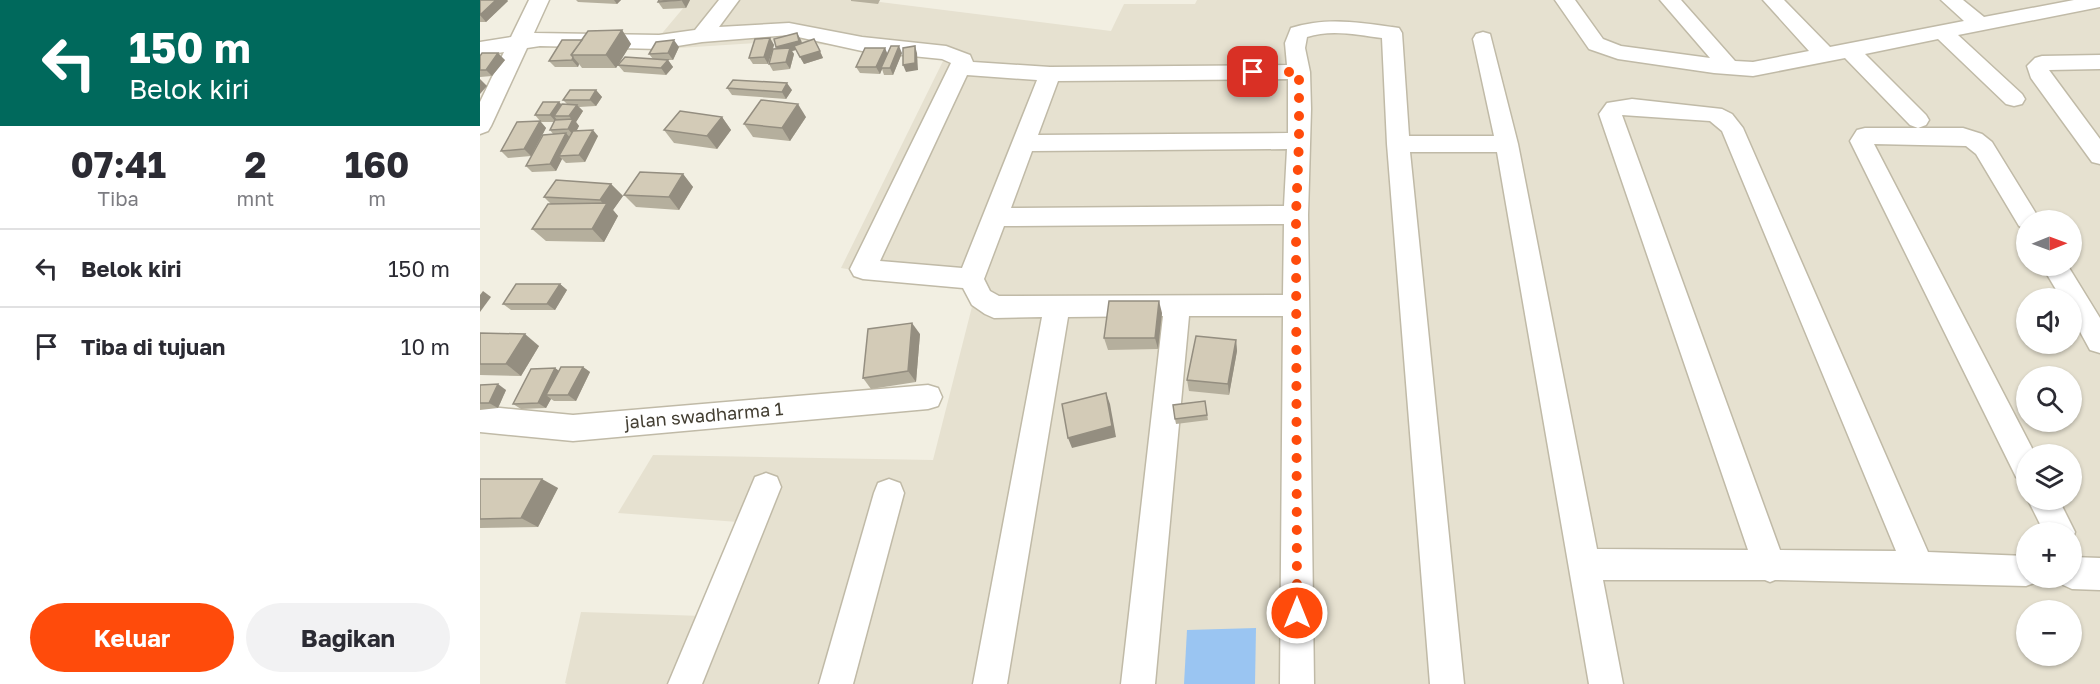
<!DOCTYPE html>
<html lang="id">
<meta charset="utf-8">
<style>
body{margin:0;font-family:"Golos Text",sans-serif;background:#f2f2f3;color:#2b2b33;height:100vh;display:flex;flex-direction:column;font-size:22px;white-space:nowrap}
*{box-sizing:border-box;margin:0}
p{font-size:20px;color:#7c7c81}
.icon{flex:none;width:33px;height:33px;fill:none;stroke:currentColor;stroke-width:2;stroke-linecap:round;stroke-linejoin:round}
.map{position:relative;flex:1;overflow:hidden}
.drawer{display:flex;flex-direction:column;background:#fff;width:480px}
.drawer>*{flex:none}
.banner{background:#00695c;color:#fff;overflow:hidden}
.needle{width:39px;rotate:89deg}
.controls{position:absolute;left:1536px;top:210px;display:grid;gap:12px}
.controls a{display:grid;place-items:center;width:66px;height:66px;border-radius:50%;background:#fff;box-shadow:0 2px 4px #0004;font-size:30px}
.pin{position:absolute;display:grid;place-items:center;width:51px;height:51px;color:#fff;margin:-26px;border-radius:12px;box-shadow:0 3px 9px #0006}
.me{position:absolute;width:66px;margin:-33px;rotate:0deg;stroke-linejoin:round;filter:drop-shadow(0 0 4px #0008)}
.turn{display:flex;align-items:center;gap:21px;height:126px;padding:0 30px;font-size:27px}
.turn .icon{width:78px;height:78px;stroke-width:2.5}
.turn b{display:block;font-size:42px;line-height:51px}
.eta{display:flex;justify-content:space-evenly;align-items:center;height:102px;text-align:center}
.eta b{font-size:36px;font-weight:700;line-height:42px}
.cta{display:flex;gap:12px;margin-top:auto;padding:12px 30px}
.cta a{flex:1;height:69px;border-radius:36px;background:#ff4b0b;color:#fff;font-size:24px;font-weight:700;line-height:69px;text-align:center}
.cta a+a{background:#f2f2f3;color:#2b2b33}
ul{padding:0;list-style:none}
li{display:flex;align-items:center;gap:18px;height:78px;padding:0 30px;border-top:2px solid #e1e1e2}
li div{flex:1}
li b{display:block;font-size:22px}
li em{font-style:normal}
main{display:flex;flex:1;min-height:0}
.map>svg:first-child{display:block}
.residential{fill:#e6e1d0;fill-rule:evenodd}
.water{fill:#9ac5f2}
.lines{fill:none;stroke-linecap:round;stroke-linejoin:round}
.street-casing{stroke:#c0baa7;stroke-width:3}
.street{fill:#fff;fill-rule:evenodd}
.wall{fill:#b5af9d}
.shaded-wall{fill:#948e80}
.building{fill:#d3cbb7;stroke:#948e80;stroke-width:1.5}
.route{stroke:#ff4b0b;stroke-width:10;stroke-dasharray:0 18}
.labels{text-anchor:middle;stroke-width:4.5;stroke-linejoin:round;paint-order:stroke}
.street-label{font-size:18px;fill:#433e32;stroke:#fff}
</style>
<main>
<section class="drawer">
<div class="banner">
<div class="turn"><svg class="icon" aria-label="left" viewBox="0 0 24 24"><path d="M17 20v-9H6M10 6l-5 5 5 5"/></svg><div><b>150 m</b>Belok kiri</div></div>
</div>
<div class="eta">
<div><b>07:41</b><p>Tiba</p></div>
<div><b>2</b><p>mnt</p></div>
<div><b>160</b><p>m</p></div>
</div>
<ul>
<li><svg class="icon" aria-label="left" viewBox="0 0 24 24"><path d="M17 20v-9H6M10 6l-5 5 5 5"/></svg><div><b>Belok kiri</b></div><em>150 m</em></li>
<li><svg class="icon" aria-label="arrive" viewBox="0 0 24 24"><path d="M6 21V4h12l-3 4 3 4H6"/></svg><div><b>Tiba di tujuan</b></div><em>10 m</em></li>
</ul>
<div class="cta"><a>Keluar</a><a>Bagikan</a></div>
</section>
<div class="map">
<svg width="1620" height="684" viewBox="0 0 1620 684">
<rect width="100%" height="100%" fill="#f2efe2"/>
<path class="residential" d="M210 0H384L631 31 644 4H715L717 0H1620V684H87L85 683 101 612 223 616 258 522 138 513 173 455 453 460 496 291 361 268 465 57 307 41 168 50ZM1546 220H1592V266H1546ZM1546 298H1592V344H1546ZM1546 376H1592V422H1546ZM1546 454H1592V500H1546ZM1546 532H1592V578H1546ZM1546 610H1592V656H1546Z"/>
<path class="water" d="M776 628 775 684H704L707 630Z"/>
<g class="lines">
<g class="street-casing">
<g id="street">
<path d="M49 0H69L54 33 179 35 215 30 239 0H259L239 27 309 23 382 37 466 46 490 55 493 62 570 67 807 65 805 43 811 28C845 17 877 22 912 27L919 28 922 33 929 136H1014L993 39 996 34 1003 32 1010 34 1038 144 1117 549 1268 550 1119 114 1127 103 1152 99 1242 109 1252 114 1263 128 1448 552 1546 556V578H1559L1557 582 1546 586 1295 580 1290 582 1285 580H1123L1143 684H1109L1017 152H930L984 684H950L907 144 902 38C878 35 851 29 827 37L825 48 830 72 831 109 828 215 834 684H800L803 316H709L675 684H641L683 316 588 317 527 684H493L562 317 514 318 505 314 492 305 483 288 383 279 374 276 370 269 471 63 462 59 382 51 309 35 222 42 179 49 60 46 47 48 11 126 8 131 0 134V102L24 52 0 56V42L31 37ZM487 75 557 80 482 268 400 261ZM808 79V133L558 135 578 81ZM1142 115 1230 121 1242 131 1416 551 1300 550ZM807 149 804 206 531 208 552 151ZM804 224 803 295 519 296 510 291 504 279 524 226Z"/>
<path d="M1075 0H1095L1123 39 1141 46 1230 58 1180 0H1201L1255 61 1273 62 1329 51 1283 0H1304L1350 47 1484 21 1461 0H1483L1504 17 1594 0H1620V7L1478 35 1542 94 1545 99 1542 104 1534 106 1526 104 1458 39 1385 54 1446 115 1449 120 1446 125 1438 128 1430 125 1365 58 1273 76 1234 73 1138 59 1109 49Z"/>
<path d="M1620 55V69L1569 70 1620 139V164L1612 162 1551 78 1547 66 1555 58 1562 56Z"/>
<path d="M1385 128H1483L1502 134 1512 142 1560 220H1546V229L1539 226 1496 154 1486 146 1394 144 1555 454H1546V480L1536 477 1370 141 1377 130Z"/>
<path d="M1562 266H1588L1620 318V353L1610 350 1592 317V298H1581Z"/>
<path d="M448 385 458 388 462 397 458 406 448 409 93 441 0 432V406L93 415Z"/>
<path d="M286 473 297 477 301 487 222 684H188L275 477Z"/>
<path d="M409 479 420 483 424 493 373 684H339L394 493 398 483Z"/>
<path d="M1548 500H1579L1595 532 1592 541V532H1564Z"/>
<path d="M1592 557 1620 558V590L1592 589 1581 584 1578 578H1592Z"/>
</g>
</g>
<use href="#street" class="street"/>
</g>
<g class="wall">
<path d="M0 0H27L28 1 6 22H0Z"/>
<path d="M96 0H141L137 4 98 2Z"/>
<path d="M210 0 206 8 183 9 178 2Z"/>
<path d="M371 0H400L398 4 371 1Z"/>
<path d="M142 30 151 44 136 68H102L99 64 98 67H75L69 61Z"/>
<path d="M290 38 294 45 288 64H273L269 58Z"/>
<path d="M321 40 322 43 338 46 343 58 324 64 316 50 312 51 314 54 310 69 293 71 289 64 297 49 296 47Z"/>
<path d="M199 47 193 60H188L193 67 186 75 144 72 138 65 173 59 169 54Z"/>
<path d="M405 48 407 54 422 53 413 75H404L402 69 400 74 380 73 376 67Z"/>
<path d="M0 56 25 60 12 76 0 77Z"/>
<path d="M247 88 312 90 306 99 252 95Z"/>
<path d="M116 90 122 97 116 106 99 107 103 111 96 122 99 126 96 131 118 136 105 162 86 163 82 159 76 171 52 172 46 166 73 134 70 130 74 122H61L66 128 51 156 28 158 21 151 60 121 55 115 79 102 82 105 87 104 83 100Z"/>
<path d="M242 117 251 130 237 149 194 143 184 130Z"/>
<path d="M326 117 310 141 273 137 264 124Z"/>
<path d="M203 174 213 187 199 210 156 207 144 195Z"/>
<path d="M131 184 143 196 133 210 138 216 124 242 66 241 52 229 71 204 64 197Z"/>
<path d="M80 284 87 290 75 310H31L23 304Z"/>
<path d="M682 313 678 349 628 350 624 338Z"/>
<path d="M0 333 59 346 41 376 0 375Z"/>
<path d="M440 334 436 382 391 389 383 378Z"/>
<path d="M756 340 757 351 749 395 709 391 707 380Z"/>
<path d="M103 367 110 372 96 401H74L71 399 66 408 41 409 33 404 75 368 79 371Z"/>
<path d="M0 385 26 390 18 408 0 410Z"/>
<path d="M725 401 728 420 696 424 695 419Z"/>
<path d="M0 479 78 488 58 527 0 528Z"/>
</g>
<g class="shaded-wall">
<path d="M16 0H27L28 1 6 22 0 15Z"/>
<path d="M134 0H141L137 4Z"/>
<path d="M202 0H210L206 8 202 1Z"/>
<path d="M142 30 151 44 136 68 126 55Z"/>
<path d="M317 33 321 40 323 48 312 51 314 54 310 69 296 47Z"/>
<path d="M290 38 294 45 288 64 284 57Z"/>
<path d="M334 39 343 58 324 64 320 57Z"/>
<path d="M194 40 199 47 193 60 188 53Z"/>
<path d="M419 46 422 53 413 75 410 68Z"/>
<path d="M435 46 437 53 438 70 426 72 423 65Z"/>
<path d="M405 48 408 55 400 74 396 67Z"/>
<path d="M18 53 25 60 12 76 6 70Z"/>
<path d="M93 57 99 64 98 67 92 60Z"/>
<path d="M188 60 193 67 186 75 181 68Z"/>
<path d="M0 79 7 86 0 94Z"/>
<path d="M307 83 312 90 306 99 302 92Z"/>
<path d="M116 90 122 97 116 106 110 100Z"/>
<path d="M79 102 85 108 74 116 77 120 76 122 70 115Z"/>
<path d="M318 104 326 117 310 141 302 128Z"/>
<path d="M97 105 103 111 96 122 99 126 94 136 88 129 92 120 89 116Z"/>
<path d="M242 117 251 130 237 149 227 136Z"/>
<path d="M60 121 66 128 51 156 44 149Z"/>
<path d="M113 130 118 136 105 162 99 155Z"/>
<path d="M86 133 92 140 79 156 82 159 76 171 70 164Z"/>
<path d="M203 174 213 187 199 210 189 197Z"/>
<path d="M131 184 143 196 133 210 138 216 124 242 112 229 125 206 120 200Z"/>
<path d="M80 284 87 290 75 310 67 304Z"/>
<path d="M3 291 11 297 0 312V295Z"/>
<path d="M679 301 682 313 678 349 675 338Z"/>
<path d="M432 323 440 334 436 382 428 371Z"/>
<path d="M45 334 59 346 41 376 26 364Z"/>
<path d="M756 340 757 351 749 395 748 384Z"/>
<path d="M103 367 110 372 96 401 88 395Z"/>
<path d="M75 368 83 374 66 395 71 399 66 408 58 403Z"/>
<path d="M18 384 26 390 18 408 9 403Z"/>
<path d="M626 393 630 404 636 437 592 448 588 438Z"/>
<path d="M62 479 78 488 58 527 41 518Z"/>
</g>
<g class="building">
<path d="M0 0H16L0 15Z"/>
<path d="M179 0H202L178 2Z"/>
<path d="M142 30 126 55H91L108 31Z"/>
<path d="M317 33 319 41 296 47 294 39Z"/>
<path d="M290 38 284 57 269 58 275 39Z"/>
<path d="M334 39 340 51 320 57 314 46Z"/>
<path d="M82 40H102L91 55 93 57 92 60 69 61Z"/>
<path d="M194 40 188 53 169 54 176 42Z"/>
<path d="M411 46H419L410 68H401Z"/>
<path d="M435 46V63L423 65V48Z"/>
<path d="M310 48 306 62 289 64 293 49Z"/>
<path d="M385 48H405L396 67H376Z"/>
<path d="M2 53H18L6 70H0V56Z"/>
<path d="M145 57 188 60 181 68 138 65Z"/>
<path d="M253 80 307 83 302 92 247 88Z"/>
<path d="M90 90H116L110 100H83Z"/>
<path d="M281 100 318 104 302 128 264 124Z"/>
<path d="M63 102H79L70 115H55Z"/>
<path d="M82 104 97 105 89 116H74Z"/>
<path d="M200 111 242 117 227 136 184 130Z"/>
<path d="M93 119 88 129 70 130 75 120Z"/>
<path d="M60 121 44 149 21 151 37 122Z"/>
<path d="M113 130 99 155 79 156 93 131Z"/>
<path d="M86 133 70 164 46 166 63 135Z"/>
<path d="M160 172 203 174 189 197 144 195Z"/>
<path d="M76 180 131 184 120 200 64 197Z"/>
<path d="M127 203 112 229H52L68 204Z"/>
<path d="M36 284H80L67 304H23Z"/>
<path d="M629 301H679L675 338H624Z"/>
<path d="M432 323 428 371 383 378 388 329Z"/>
<path d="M0 333 45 334 26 364H0Z"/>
<path d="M716 336 756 340 748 384 707 380Z"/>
<path d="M81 367H103L88 395H66Z"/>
<path d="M75 368 58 403 33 404 51 369Z"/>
<path d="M18 384 9 403H0V385Z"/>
<path d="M626 393 632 426 588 438 582 404Z"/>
<path d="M725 401 727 415 695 419 693 405Z"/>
<path d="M0 479H62L41 518 0 519Z"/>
</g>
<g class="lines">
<path class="route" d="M773 72H819V141L816 215 817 613"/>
</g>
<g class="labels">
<g class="street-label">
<text transform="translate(224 416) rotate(-5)" y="6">jalan swadharma 1</text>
</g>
</g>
</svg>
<div class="controls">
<a><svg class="needle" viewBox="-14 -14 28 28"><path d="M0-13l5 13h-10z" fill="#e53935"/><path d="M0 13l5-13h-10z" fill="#7c7c81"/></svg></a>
<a><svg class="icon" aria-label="sound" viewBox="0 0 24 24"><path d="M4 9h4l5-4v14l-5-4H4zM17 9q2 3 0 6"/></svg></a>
<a><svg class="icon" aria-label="search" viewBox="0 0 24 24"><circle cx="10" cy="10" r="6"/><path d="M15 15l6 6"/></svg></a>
<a><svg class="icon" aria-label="layers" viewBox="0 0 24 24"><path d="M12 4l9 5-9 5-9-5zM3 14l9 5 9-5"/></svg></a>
<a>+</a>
<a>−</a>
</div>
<div class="pin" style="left:773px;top:72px;background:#d93025"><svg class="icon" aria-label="arrive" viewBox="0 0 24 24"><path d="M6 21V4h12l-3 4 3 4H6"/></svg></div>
<svg class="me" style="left:817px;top:613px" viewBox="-20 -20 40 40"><circle r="17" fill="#ff4b0b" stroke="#fff" stroke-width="3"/><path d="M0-11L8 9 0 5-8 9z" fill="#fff"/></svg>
</div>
</main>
